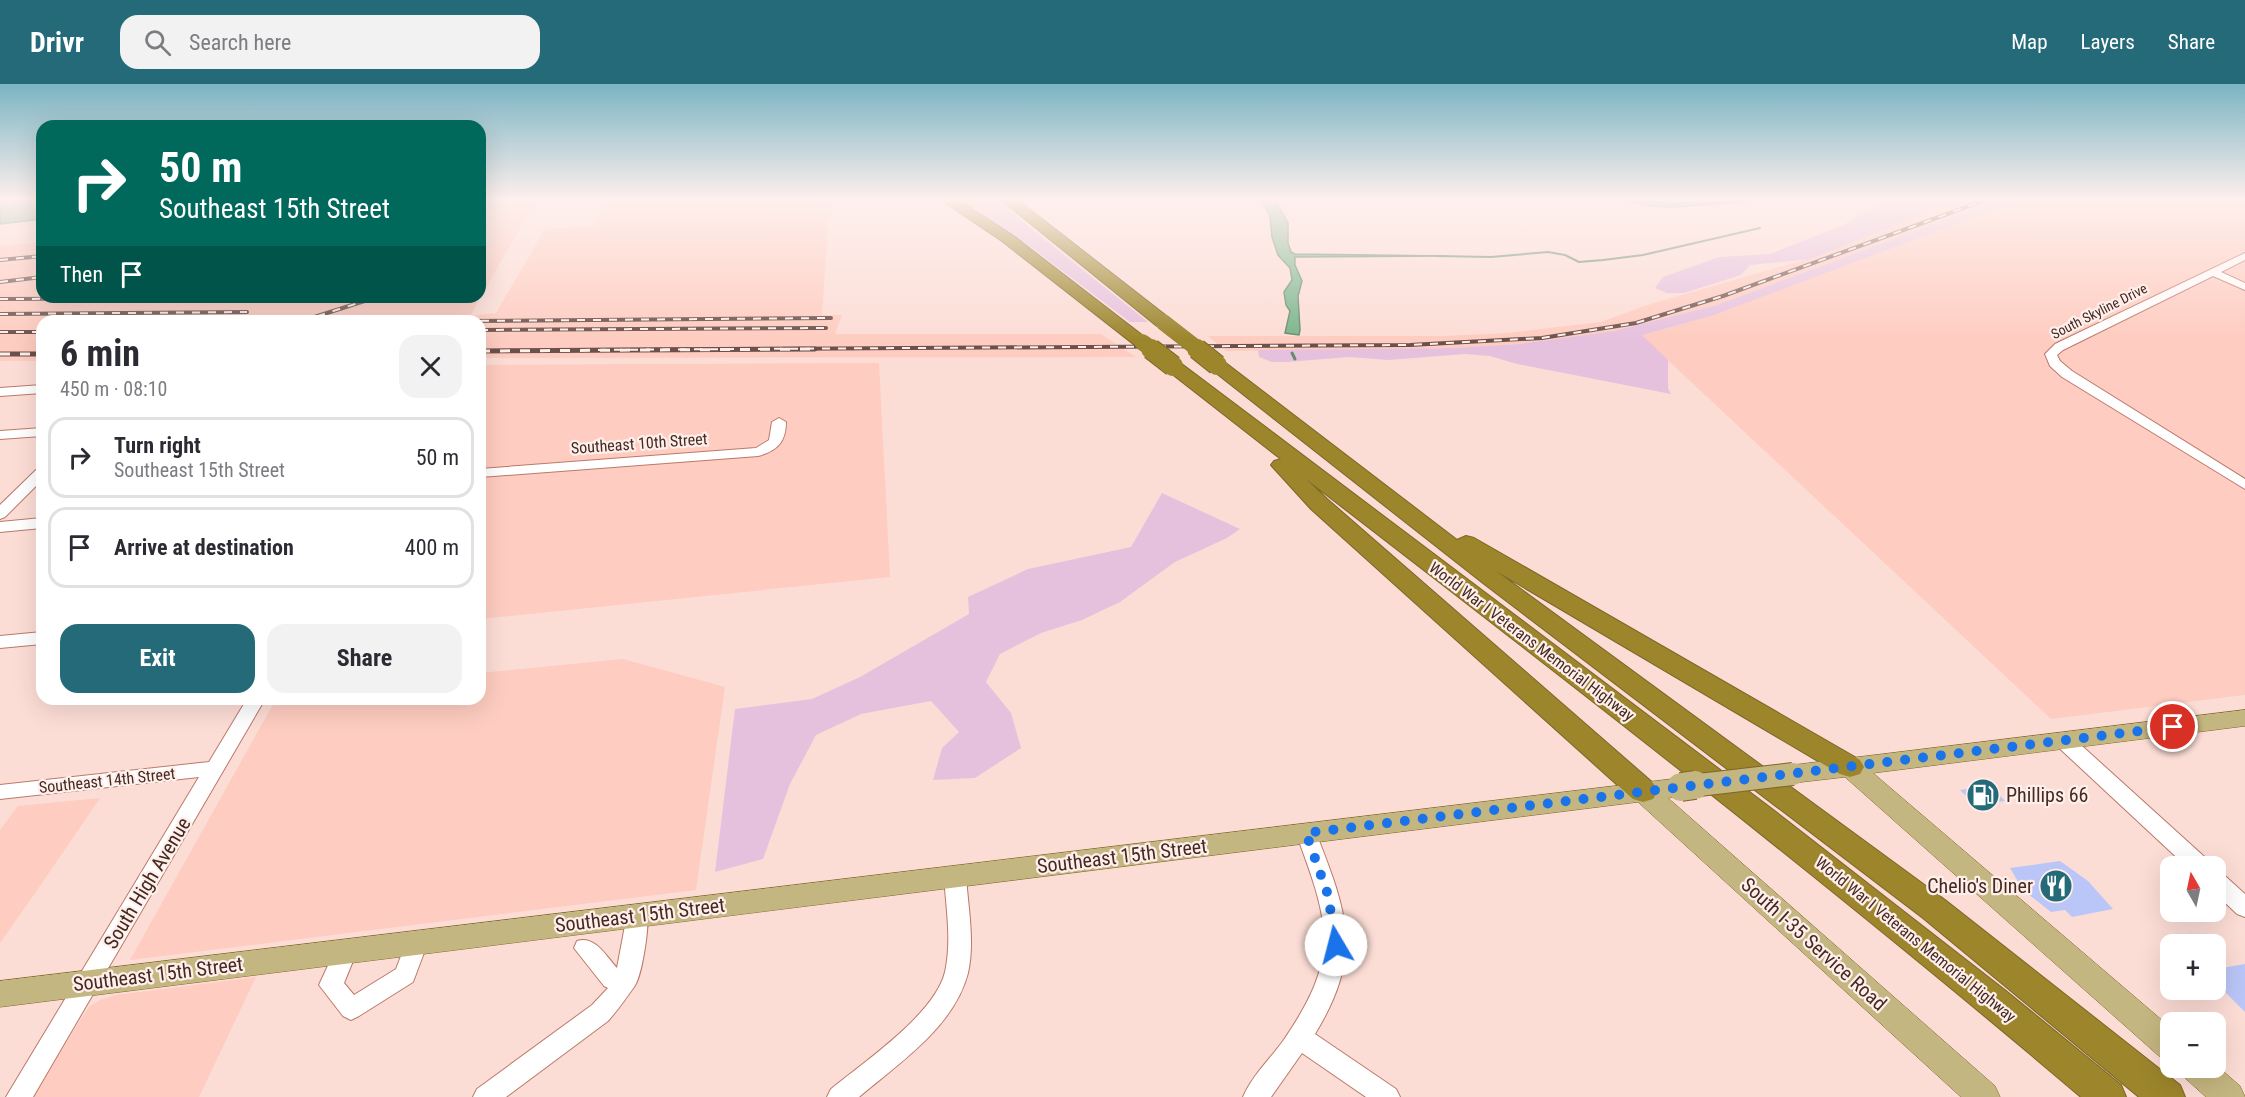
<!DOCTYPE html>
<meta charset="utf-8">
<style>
body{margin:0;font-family:"Roboto Condensed",sans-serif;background:#f2f2f3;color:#2b2b33;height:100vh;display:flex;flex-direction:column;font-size:22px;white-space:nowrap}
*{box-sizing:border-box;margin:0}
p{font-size:20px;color:#7c7c81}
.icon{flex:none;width:33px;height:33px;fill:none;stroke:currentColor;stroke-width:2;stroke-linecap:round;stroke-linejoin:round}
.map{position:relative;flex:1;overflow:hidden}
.side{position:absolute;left:36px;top:231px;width:450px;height:390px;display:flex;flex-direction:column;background:#fff;border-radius:18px;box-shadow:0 6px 24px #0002}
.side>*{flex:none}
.banner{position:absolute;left:36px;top:36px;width:450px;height:183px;border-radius:18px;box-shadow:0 6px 24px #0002;background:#00695c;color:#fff;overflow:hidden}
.needle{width:39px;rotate:351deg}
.buttons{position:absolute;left:2160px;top:772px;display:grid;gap:12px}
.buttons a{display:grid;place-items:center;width:66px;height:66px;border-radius:12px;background:#fff;box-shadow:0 6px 24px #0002;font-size:30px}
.pin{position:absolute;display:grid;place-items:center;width:51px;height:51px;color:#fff;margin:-26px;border:3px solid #fff;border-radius:50%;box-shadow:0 2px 6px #0007}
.me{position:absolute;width:66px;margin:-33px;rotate:352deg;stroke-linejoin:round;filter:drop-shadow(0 0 4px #0008)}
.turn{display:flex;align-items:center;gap:21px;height:126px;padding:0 24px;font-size:27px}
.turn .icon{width:78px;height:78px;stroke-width:2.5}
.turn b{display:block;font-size:42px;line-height:51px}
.then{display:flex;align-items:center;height:57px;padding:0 24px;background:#0003;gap:12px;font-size:22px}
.round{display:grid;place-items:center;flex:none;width:63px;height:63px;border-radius:18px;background:#f2f2f3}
.summary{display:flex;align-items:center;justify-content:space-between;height:102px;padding:0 24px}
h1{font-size:36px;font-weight:700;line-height:45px}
.cta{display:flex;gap:12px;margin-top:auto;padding:12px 24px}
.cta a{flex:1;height:69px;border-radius:18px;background:#246a79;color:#fff;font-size:24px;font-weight:700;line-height:69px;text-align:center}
.cta a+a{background:#f2f2f3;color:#2b2b33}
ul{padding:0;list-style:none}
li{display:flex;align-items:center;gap:18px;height:81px;margin:0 12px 9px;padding:0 12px;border:3px solid #e1e1e2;border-radius:18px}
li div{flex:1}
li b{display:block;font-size:22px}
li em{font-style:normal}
header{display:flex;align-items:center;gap:36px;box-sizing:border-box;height:84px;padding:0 30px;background:#246a79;color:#fff}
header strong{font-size:28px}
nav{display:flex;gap:33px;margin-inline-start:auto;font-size:21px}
.search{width:420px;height:54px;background:#f2f2f3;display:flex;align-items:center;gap:15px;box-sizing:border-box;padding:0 21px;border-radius:18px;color:#7c7c81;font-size:22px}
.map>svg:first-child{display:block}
.built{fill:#feccc0}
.green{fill:#e6c1de}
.water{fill:#79b58c;stroke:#698b6c;stroke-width:1.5}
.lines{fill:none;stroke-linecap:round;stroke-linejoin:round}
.stream-far1{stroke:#698b6c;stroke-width:2}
.stream{stroke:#698b6c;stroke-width:3}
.building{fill:#bac6f7}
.minor-casing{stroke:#bc7969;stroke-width:2}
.major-casing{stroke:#7e6528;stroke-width:1}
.highway-casing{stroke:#7e6528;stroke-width:2}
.minor{fill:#fff;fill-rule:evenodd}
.major{fill:#c4b680;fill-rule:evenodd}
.highway{fill:#9c852b;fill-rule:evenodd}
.rail-far1-casing{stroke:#6d5049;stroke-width:4}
.rail-casing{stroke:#6d5049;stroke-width:5}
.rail-far1{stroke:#feefeb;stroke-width:2;stroke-dasharray:8;stroke-linecap:butt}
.rail{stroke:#feefeb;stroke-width:3;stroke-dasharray:10;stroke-linecap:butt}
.major-bridge-far1-casing{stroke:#7e6528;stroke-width:24;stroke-linecap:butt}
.major-bridge-casing{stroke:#7e6528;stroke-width:30;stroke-linecap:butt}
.highway-bridge-far1-casing{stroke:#7e6528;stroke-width:16;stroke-linecap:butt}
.highway-bridge-casing{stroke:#7e6528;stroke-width:22;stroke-linecap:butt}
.major-bridge-far1{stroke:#c4b680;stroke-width:22}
.major-bridge{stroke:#c4b680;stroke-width:28}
.highway-bridge-far1{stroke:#9c852b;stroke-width:16}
.highway-bridge{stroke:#9c852b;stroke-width:20}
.route{stroke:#1a73e8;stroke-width:10;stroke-dasharray:0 18}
.labels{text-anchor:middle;stroke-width:4.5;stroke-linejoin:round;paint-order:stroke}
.far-street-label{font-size:14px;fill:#452922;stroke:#feefeb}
.street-label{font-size:16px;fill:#452922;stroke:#feefeb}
.near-poi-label{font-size:20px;fill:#452922;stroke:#feefeb;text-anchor:start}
.near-street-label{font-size:20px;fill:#452922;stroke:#feefeb}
</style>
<header>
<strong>Drivr</strong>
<div class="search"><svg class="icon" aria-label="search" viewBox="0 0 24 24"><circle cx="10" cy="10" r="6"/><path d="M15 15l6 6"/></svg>Search here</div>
<nav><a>Map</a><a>Layers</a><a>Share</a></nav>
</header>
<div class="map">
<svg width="2245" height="1013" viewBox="0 0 2245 1013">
<rect width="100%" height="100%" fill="#fcddd6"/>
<g class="built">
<path d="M480 114H537L470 232 496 229 545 145 594 142 608 114H830L822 231H842L835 250H1101L1136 273 480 274V237H42V277H0V162L42 158V213H480Z"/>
<path d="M1964 114H2245V611L2051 635 1641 251 1711 232 1717 221 1614 247 1518 260 1452 264 1226 267 1208 252H1445L1508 249 1601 238 1644 222 1814 173Z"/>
<path d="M879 279 890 493 480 535V281Z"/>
<path d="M623 575 725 603 696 806 130 876 276 615H480V589Z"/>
<path d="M100 714 42 799 0 859V746L18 722Z"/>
<path d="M256 893 199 1013H33L82 933 90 922 102 915 116 911Z"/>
</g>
<g class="green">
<path d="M958 114H993L1148 238H1130L1032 164Z"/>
<path d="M1894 114H1964L1810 175 1750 181 1741 191 1684 209H1667L1655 204 1663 193 1719 173 1770 170 1841 142Z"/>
<path d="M2004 114 2023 115 1711 232 1642 251 1668 276V304L1671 310 1517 280 1490 272 1465 270 1389 276 1349 273 1287 278H1272L1259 273 1258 266 1452 264 1518 260 1614 247 1717 221Z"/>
<path d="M1162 409 1240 445 1227 454 1175 478 1120 518 1082 536 1041 549 1000 570 986 598 1011 629 1021 664 975 694 933 696 942 664 959 648 931 617 861 630 816 651 790 700 763 775 715 788 735 625 812 615 860 593 969 530 968 513 1028 485 1131 463Z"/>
</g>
<g class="water">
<path d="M0 114H42V135L0 140Z"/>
<path d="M1260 114H1274L1288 139V159L1291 168 1295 170 1447 172 1295 173V181L1302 197 1298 212 1300 246 1299 251 1285 249 1290 227 1286 221 1284 208 1292 196 1290 184 1278 171 1272 153 1270 132Z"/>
<path d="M1608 114 1676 119 1748 116 1755 117 1673 123 1652 122Z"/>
</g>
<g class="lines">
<path class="stream-far1" d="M1436 172 1491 173 1548 168 1565 171 1579 178 1603 176 1643 171 1760 144"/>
<path class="stream" d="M1292 269 1295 275"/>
</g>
<g class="building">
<path d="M1990 702 2005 717 1975 721 1960 706Z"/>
<path d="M2060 777 2088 797 2113 825 2072 833 2065 826 2051 828 2023 806 2010 784Z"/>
<path d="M2245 880V928L2216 899V885Z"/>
</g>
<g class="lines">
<g class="minor-casing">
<g id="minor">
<path d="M2245 169V176L2221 188 2245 199V206L2213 192 2063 266 2057 271 2060 277 2072 287 2245 395V405L2062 293 2050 282 2045 270 2055 260Z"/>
<path d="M42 301V309L0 312V304Z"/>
<path d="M779 334 786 338C786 358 777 367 758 372L480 393V385L756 364 769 356 772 338Z"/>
<path d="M42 344V352L0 355V347Z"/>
<path d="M42 384V396L5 433 0 435V421L37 385Z"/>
<path d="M42 434V444L0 448V438Z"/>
<path d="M42 548V560L0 564V552Z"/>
<path d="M247 615H265L33 1013H6L199 693 0 715V701L209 678Z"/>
<path d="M2064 650 2071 652 2209 777 2212 783H2187L2057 662 2054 657 2057 652Z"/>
<path d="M1306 741 1313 743 1316 749C1348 830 1363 871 1315 950L1396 1005 1400 1013H1366L1302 969 1271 1013H1243C1252 992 1270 975 1283 957 1341 873 1330 841 1296 749L1299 743Z"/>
<path d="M955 783 963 786 966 792C968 823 975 858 968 889 954 943 899 979 859 1013H827L831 1005C864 978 935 930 945 888 952 857 946 823 944 792L947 786Z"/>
<path d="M2216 788 2224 791 2245 810V833L2237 830 2216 810Z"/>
<path d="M638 822 646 825C651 836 642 893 634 903 626 914 618 926 608 937L506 1013H473L477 1005 592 921 608 904 604 902 574 864 577 857C595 851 606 872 617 884L627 831 630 825Z"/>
<path d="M417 848 425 851 428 858 413 898 359 932 351 936 343 932 319 901 338 860 346 857 354 860 357 867 344 899 354 911 396 885 409 851Z"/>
</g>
</g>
<g class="major-casing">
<g id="major">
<path d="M2245 626V642L1873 689 2170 943V976L2159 972 1845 693 1793 699 1784 697 1780 690 1784 683 1793 681Z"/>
<path d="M1681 694 1690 696 1694 703 1690 710 1668 714 1995 1002 2000 1013H1961L1638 718 0 923V897Z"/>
<path d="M2216 981 2240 1002 2245 1013H2206L2185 994 2180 984H2216Z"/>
</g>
</g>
<g class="highway-casing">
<g id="highway">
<path d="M938 114H955L1012 151 1151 258 1148 262H1136L1002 157Z"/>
<path d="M999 114H1015L1169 234 1172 238 1169 242H1157Z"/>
<path d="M1217 276 1223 277 1457 456 1466 452 1474 454 1860 676 1864 683 1860 690 1850 693 1840 690 1496 487 1945 816 2180 1001 2185 1013H2139L1923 834 1483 499 1211 285 1208 281 1211 277Z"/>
<path d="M1173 277 1179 278 1772 725 2006 907 2121 1001 2126 1013H2081C1829 799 1568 597 1306 395L1327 415 1653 699 1658 707 1653 715 1643 718 1633 715 1311 425 1271 381 1274 377 1281 375 1167 286 1164 282 1167 278Z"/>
</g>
</g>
<use href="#minor" class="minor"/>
<use href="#major" class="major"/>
<use href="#highway" class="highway"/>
<g class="rail-far1-casing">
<g id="rail-far1">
<path d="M0 176 42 172"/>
<path d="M0 198 42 193"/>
<path d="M0 215 262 214"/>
<path d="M0 230 247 228"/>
<path d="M302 237 377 213"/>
<path d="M465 237 831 234"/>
<path d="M480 246 826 244"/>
<path d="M0 248H42"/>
<path d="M582 266 1410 261 1542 254 1636 239 1723 212 1991 114"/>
</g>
</g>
<g class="rail-casing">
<g id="rail">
<path d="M480 267 815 265"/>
<path d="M0 270H42"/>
</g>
</g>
<use href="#rail-far1" class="rail-far1"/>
<use href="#rail" class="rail"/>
<g class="major-bridge-far1-casing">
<path id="major-bridge-far1" d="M1682 703 1793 690"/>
</g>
<g class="major-bridge-casing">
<path id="major-bridge" d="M1681 703 1695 701"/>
</g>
<g class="highway-bridge-far1-casing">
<g id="highway-bridge-far1">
<path d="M1163 238 1199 266"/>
<path d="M1142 258 1153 266"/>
</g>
</g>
<g class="highway-bridge-casing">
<g id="highway-bridge">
<path d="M1151 265 1173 282"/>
<path d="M1197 265 1217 281"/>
</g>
</g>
<use href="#major-bridge-far1" class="major-bridge-far1"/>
<use href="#major-bridge" class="major-bridge"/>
<use href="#highway-bridge-far1" class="highway-bridge-far1"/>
<use href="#highway-bridge" class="highway-bridge"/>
</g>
<linearGradient id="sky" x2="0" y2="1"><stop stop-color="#7bb4c3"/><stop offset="0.45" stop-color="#fef0ed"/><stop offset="1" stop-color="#fef0ed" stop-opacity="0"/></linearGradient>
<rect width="2245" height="256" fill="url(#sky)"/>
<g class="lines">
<path class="route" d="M1336 861 1328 811 1306 749 2173 643"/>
</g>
<defs>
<g id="fuel-disc" transform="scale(1.725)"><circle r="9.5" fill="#246a79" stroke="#feefeb"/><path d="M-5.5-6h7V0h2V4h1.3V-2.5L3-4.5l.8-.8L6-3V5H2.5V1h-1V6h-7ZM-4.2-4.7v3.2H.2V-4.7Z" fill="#fff"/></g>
<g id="restaurant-disc" transform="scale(1.725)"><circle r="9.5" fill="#246a79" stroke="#feefeb"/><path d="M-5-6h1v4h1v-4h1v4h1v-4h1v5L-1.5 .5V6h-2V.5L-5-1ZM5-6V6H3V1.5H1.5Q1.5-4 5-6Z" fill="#fff"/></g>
</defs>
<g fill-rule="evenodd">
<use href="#fuel-disc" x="1983" y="711"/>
<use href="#restaurant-disc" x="2056" y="802"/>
</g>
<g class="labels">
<g class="far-street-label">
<text transform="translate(2099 227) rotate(-27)" y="5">South Skyline Drive</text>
</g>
<g class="street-label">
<text transform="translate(639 359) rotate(-4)" y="6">Southeast 10th Street</text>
<text transform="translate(1532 557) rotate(37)" y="6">World War I Veterans Memorial Highway</text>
<text transform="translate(107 696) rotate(-6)" y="6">Southeast 14th Street</text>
<text transform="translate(1916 855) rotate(39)" y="6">World War I Veterans Memorial Highway</text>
</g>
<g class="near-poi-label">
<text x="2006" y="718">Phillips 66</text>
<text x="2033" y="809" text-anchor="end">Chelio's Diner</text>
</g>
<g class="near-street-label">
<text transform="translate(1122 772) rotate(-7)" y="7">Southeast 15th Street</text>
<text transform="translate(147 799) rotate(-59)" y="7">South High Avenue</text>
<text transform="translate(640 831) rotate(-7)" y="7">Southeast 15th Street</text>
<text transform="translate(1814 860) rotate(42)" y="7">South I-35 Service Road</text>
<text transform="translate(158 890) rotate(-7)" y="7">Southeast 15th Street</text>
</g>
</g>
</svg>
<div class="buttons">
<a><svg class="needle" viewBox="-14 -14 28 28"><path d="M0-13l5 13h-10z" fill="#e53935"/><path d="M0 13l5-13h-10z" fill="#7c7c81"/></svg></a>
<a>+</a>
<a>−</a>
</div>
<div class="pin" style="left:2173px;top:643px;background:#d93025"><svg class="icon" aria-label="arrive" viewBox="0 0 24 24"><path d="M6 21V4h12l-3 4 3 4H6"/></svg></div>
<svg class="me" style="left:1336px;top:861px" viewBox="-20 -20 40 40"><circle r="19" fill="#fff"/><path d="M0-13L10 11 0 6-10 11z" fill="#1a73e8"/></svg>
<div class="banner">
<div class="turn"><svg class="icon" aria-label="right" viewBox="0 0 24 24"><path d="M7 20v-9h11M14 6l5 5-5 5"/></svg><div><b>50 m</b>Southeast 15th Street</div></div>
<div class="then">Then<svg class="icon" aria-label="arrive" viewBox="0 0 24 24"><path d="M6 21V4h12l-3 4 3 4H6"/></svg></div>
</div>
<section class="side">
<div class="summary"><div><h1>6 min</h1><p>450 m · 08:10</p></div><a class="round"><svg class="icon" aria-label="close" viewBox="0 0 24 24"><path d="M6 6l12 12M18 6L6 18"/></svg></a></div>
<ul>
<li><svg class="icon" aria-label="right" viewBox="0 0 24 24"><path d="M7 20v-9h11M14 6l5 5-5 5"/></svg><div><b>Turn right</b><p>Southeast 15th Street</p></div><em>50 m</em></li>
<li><svg class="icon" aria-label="arrive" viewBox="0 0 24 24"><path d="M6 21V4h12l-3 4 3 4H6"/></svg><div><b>Arrive at destination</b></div><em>400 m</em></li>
</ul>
<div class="cta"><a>Exit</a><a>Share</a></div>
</section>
</div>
